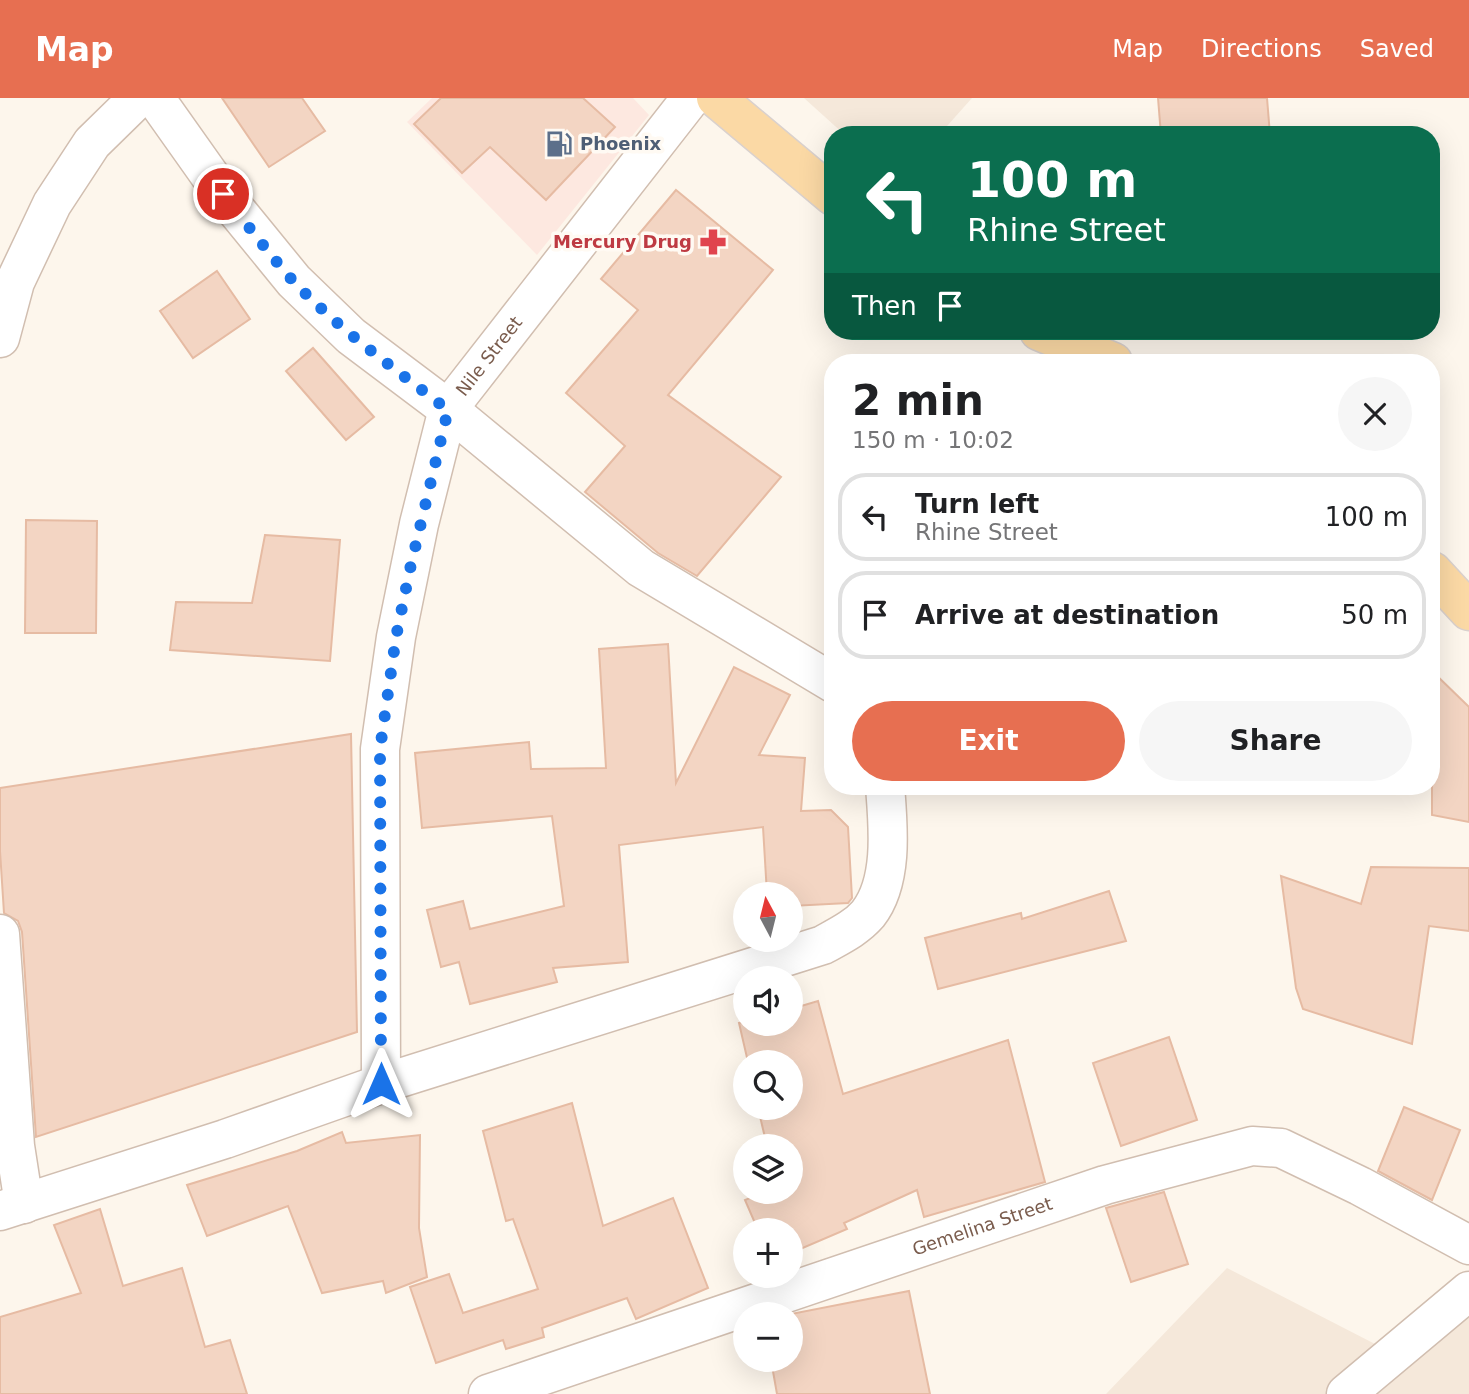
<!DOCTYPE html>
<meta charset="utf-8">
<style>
body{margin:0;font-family:"DejaVu Sans",sans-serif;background:#f6f6f6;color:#202124;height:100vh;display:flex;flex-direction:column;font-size:26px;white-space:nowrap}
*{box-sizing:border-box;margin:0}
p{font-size:23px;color:#757577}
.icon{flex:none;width:38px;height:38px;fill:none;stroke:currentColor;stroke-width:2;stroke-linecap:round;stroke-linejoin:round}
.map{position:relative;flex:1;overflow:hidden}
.details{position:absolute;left:824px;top:256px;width:616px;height:441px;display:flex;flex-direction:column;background:#fff;border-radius:28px;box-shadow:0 7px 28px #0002}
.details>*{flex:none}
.guide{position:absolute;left:824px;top:28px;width:616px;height:214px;border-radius:28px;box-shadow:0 7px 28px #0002;background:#0b6e4f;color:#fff;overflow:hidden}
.needle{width:46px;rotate:353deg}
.controls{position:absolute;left:733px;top:784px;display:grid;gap:14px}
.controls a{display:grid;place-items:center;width:70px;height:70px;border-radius:50%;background:#fff;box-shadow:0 7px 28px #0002;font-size:35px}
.pin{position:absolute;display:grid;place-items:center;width:60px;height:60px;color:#fff;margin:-30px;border:4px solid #fff;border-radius:50%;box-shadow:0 2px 7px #0007}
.me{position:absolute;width:77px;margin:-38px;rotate:0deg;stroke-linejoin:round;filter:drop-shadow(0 0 5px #0008)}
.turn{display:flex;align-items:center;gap:24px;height:147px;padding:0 28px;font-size:32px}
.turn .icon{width:91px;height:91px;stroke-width:2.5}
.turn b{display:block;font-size:49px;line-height:60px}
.then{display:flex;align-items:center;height:66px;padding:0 28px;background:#0003;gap:14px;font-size:26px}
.round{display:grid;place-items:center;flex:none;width:74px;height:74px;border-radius:37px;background:#f6f6f6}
.headline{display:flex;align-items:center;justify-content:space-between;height:119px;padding:0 28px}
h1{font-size:42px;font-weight:600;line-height:52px}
.primary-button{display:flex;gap:14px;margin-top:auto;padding:14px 28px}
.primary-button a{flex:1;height:80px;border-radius:42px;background:#e76f51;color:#fff;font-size:28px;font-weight:600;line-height:80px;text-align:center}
.primary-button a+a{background:#f6f6f6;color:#202124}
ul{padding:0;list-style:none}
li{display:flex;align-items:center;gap:21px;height:88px;margin:0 14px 10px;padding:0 14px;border:4px solid #e0e0e0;border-radius:28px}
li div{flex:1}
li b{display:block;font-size:26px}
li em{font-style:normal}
header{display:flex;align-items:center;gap:42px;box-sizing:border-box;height:98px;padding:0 35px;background:#e76f51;color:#fff}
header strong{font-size:33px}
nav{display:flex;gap:38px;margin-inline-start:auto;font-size:24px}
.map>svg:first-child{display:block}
.residential{fill:#f5e8da}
.commercial{fill:#fde8e0}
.building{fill:#f3d5c3;stroke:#e6bba3;stroke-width:2}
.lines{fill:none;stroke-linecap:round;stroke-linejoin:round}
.minor-casing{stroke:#d1beb0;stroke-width:41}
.major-casing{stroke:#dad1cd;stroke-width:41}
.minor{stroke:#fff;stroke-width:38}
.major{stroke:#fbd9a5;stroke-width:38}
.route{stroke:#1a73e8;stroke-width:12;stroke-dasharray:0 21.6}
.labels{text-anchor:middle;stroke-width:7;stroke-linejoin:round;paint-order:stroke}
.service-label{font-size:18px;font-weight:bold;fill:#4e5e75;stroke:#fffaf3;text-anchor:start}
.health-label{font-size:18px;font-weight:bold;fill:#be3a42;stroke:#fffaf3;text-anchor:end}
.street-label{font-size:18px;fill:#7a5c4d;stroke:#fffaf3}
</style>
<header>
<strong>Map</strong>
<nav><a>Map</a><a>Directions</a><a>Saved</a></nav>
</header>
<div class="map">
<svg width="1469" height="1296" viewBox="0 0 1469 1296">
<rect width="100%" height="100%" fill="#fdf6ec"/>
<g class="residential">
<path d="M804 0H972L939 37H845Z"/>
<path d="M1227 1170 1375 1246 1458 1176 1469 1178V1296H1106Z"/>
</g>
<path class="commercial" d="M432 0H633L649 17 537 157 407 24Z"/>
<g class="building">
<path d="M222 0H302L325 33 269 69Z"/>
<path d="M441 0H583L615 29 546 102 490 49 462 75 414 26Z"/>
<path d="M1158 0H1267L1270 37H1161Z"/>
<path d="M676 92 773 172 668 297 781 379 697 478 658 455 585 394 625 348 566 295 638 212 601 181Z"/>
<path d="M217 173 250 221 193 260 160 213Z"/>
<path d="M313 250 374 319 346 342 286 273Z"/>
<path d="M26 422 97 423 96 535H25Z"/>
<path d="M265 437 340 442 330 563 170 552 176 504 252 505Z"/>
<path d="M668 546 676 685 734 569 790 597 759 657 805 660 801 713 831 712 848 729 852 800 848 805 791 808V796H767L763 729 619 747 628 864 553 870 557 884 470 906 459 864 441 869 427 812 463 803 470 831 564 808 552 718 422 730 415 655 529 644 531 671 606 670 599 551Z"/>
<path d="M1432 573 1469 609V724L1432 717Z"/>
<path d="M351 636 357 934 36 1039 22 834 18 823 4 815 0 753V690Z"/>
<path d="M1371 769 1469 770V833L1429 828 1412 946 1303 911 1296 890 1281 778 1361 806Z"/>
<path d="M1109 793 1126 843 938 891 925 840 1021 815 1022 821Z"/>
<path d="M818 903 843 996 1008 942 1045 1084 924 1119 917 1092 844 1125 847 1131 791 1155V1132H758L745 1102 765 1094H791V1048H767L758 1010H791V964H748L739 925 746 923V926H791V911Z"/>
<path d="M1169 939 1197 1022 1121 1048 1093 965Z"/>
<path d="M572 1005 603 1128 673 1100 708 1190 636 1221 627 1200 542 1230 544 1239 506 1251 503 1242 436 1265 410 1189 449 1176 463 1215 538 1191 513 1121 506 1123 483 1033Z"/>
<path d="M1404 1009 1460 1032 1432 1102 1378 1073Z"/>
<path d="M342 1034 346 1045 420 1037 419 1130 427 1179 386 1195 383 1183 322 1195 288 1108 207 1138 187 1087 297 1053Z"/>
<path d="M1164 1094 1188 1166 1131 1184 1106 1110Z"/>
<path d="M100 1111 123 1188 182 1170 205 1249 230 1242 247 1296H0V1219L81 1195 54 1127Z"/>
<path d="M909 1193 930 1296H777L771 1262H791V1216Z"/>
</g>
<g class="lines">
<g class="minor-casing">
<g id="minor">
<path d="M155 0 223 96 294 183 351 238 448 311 641 470 833 585"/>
<path d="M0 240 15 184 52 106 92 45 138 0"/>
<path d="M0 836 15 1048 24 1106"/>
<path id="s1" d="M381 986 380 651 396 539 419 426 448 311 691 0"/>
<path d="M0 1113 225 1041 381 986 823 847C839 838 856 830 868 816 894 783 888 727 885 688"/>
<path id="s2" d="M488 1296 1105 1087 1252 1048 1281 1050 1360 1088 1469 1147"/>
<path d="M1346 1296 1469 1193"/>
</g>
</g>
<g class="major-casing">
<g id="major">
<path d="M716 0 833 98"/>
<path d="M1039 233 1113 264"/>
<path d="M1432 473 1469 513"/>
</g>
</g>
<use href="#minor" class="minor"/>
<use href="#major" class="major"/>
</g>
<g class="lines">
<path class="route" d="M223 96C246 125 269 156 294 184 340 232 395 271 448 312L410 471 396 539 380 651 381 986"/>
</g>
<defs>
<g id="fuel-bare" transform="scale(2.1)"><path d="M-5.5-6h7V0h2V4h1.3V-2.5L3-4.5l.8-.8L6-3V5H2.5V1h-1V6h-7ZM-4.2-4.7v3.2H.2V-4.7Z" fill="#5c6f8a" stroke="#fffaf3" stroke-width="2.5" paint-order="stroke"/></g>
<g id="pharmacy-bare" transform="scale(2.1)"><path d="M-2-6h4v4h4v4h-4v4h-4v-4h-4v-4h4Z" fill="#e0444e" stroke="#fffaf3" stroke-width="2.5" paint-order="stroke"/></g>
</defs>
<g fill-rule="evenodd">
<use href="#fuel-bare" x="559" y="46"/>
<use href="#pharmacy-bare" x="713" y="144"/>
</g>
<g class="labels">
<g class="service-label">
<text x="580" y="52">Phoenix</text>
</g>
<g class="health-label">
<text x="692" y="150">Mercury Drug</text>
</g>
<g class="street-label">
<text dy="6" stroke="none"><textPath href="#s1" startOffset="749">Nile Street</textPath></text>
<text dy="6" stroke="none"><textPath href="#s2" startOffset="522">Gemelina Street</textPath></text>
</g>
</g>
</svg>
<div class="controls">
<a><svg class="needle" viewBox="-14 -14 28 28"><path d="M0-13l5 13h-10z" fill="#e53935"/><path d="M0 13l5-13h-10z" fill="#757577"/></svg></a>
<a><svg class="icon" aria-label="sound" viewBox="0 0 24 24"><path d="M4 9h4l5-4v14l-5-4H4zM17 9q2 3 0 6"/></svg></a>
<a><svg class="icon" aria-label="search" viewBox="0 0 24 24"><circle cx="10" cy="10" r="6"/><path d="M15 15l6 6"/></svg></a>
<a><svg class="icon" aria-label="layers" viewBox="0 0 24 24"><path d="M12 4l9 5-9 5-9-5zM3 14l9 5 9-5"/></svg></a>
<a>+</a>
<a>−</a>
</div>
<div class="pin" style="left:223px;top:96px;background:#d93025"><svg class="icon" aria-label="arrive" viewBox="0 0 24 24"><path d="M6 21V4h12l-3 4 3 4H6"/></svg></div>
<svg class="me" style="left:381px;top:986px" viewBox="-20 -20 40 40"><path d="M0-17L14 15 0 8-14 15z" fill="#1a73e8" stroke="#fff" stroke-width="4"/></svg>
<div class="guide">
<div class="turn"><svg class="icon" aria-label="left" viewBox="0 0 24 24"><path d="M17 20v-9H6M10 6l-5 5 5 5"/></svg><div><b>100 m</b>Rhine Street</div></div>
<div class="then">Then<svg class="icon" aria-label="arrive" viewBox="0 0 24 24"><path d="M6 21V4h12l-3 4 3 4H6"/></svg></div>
</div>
<section class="details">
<div class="headline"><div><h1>2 min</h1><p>150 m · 10:02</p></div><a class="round"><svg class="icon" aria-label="close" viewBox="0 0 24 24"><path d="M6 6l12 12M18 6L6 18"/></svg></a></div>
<ul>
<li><svg class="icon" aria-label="left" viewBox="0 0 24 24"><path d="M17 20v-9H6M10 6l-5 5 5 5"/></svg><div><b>Turn left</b><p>Rhine Street</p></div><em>100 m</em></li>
<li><svg class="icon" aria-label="arrive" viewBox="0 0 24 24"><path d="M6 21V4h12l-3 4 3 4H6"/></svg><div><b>Arrive at destination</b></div><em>50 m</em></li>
</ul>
<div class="primary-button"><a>Exit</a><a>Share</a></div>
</section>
</div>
